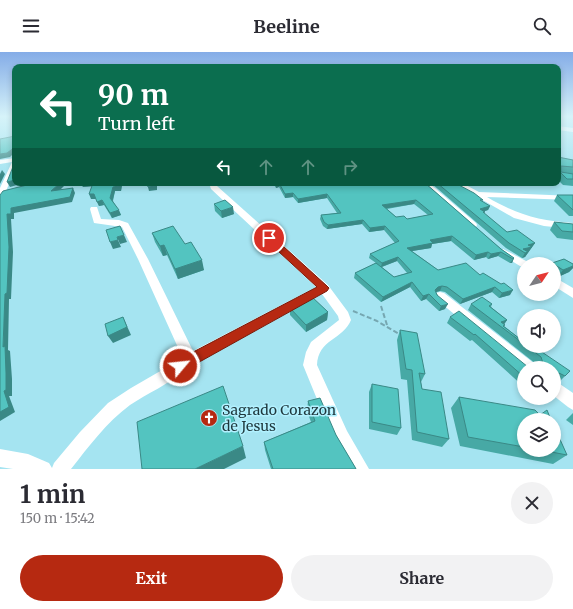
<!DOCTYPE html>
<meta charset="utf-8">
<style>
body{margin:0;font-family:Merriweather,serif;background:#f2f2f3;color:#2b2b33;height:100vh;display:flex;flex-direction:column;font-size:15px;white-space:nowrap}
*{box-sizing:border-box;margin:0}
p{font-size:13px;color:#7c7c81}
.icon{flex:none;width:22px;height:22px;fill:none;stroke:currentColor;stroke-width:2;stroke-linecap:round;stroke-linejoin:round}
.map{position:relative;height:417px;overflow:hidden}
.panel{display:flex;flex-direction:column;background:#fff;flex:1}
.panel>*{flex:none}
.top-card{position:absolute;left:12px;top:12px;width:549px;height:122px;border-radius:8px;box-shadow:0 2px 6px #0003;background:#0b6e4f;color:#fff;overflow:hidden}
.needle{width:26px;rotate:55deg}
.controls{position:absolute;left:517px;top:205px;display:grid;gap:8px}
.controls a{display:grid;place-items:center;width:44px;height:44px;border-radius:50%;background:#fff;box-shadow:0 2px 6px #0003;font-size:20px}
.pin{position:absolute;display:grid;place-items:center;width:34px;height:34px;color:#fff;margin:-17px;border:2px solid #fff;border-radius:50%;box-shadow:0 1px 4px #0007}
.me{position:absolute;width:44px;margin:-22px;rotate:62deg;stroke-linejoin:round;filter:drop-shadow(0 0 3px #0008)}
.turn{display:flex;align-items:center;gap:14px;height:84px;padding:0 20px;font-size:18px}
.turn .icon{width:52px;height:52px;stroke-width:2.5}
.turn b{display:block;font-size:28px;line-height:34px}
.lanes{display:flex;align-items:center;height:38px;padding:0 20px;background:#0003;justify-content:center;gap:20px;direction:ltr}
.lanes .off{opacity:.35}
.round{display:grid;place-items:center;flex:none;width:42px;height:42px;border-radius:21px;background:#f2f2f3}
.head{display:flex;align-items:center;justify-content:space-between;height:68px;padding:0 20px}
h1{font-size:24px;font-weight:700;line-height:30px}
.action{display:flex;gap:8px;margin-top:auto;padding:8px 20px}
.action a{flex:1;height:46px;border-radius:24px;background:#b62911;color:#fff;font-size:16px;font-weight:700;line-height:46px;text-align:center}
.action a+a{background:#f2f2f3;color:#2b2b33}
header{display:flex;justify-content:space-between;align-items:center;height:52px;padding:0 20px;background:#fff;font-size:18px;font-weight:700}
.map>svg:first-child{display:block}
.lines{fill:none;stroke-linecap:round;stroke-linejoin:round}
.path{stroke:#76a7b1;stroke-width:2;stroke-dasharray:5 2.5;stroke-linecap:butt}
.street{fill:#fff;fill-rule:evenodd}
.wall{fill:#47a9a5;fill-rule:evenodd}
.shaded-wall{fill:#3a8986}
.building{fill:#53c4c0;stroke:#3a8986;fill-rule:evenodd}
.route{fill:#b62911;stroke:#761b0b}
.labels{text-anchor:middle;stroke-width:3;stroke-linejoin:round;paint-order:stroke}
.near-poi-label{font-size:14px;fill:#1e373c;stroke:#b2f1ff;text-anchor:start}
</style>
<header><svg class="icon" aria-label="menu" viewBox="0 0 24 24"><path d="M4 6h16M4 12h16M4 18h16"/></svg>Beeline<svg class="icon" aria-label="search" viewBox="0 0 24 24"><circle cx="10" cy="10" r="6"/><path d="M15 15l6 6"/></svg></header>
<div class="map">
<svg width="573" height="417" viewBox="0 0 573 417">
<rect width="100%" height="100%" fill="#a5e4f1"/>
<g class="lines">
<g class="path">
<path d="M381 254 387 273"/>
<path d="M353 259 377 269 399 282"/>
</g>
<g class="street">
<path d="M558 74 573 76V80L558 78Z"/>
<path d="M15 106V117L4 144 0 146V136L12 110 0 112V108Z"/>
<path d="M209 131H217V134L328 233 348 260 351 268C343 288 318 287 317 313L347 379 369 417H350L335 391 303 313 306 300 311 290 339 268 338 264 322 242 184 318C168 333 148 341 130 353 106 371 89 394 71 417H13L0 415V397L28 402 49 411 52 416 54 411 80 380 108 351 131 336 169 314 175 309 180 300 138 207 122 175 94 171 90 157 91 155H97L101 167 119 168 128 171 148 207 193 299 316 235 211 137Z"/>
<path d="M421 131H429L476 171 477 173 476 175H470Z"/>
<path d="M453 131H462L479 140 573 144V148L487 145C516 162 539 169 573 171V177L544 174 514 166Z"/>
<path d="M503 197 528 210 529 212H524V215L520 214 500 202 498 200Z"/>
<path d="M554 225 573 236V246L554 234Z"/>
<path d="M440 240 444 241 535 312 537 316H524V320L436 247 434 244 436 241Z"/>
<path d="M554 328 573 341V358L568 355 554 344Z"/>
</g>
</g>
<g class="wall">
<path d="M558 105 573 108V134L563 133 558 128Z"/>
<path d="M81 131H128L127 132 122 133 121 139H115L113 149 121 163 112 166 104 153 99 154 96 147H91L92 134 83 135Z"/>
<path d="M273 131H425L501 197 514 206 512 211H510L498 204 488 207 486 205 474 208 451 189 432 192 431 196 412 199 438 218 480 223 510 243 499 246 492 240 460 252 445 240 440 239 436 240 445 257 439 259 426 247 421 249 410 235 381 250 354 226 355 221 376 211 369 206 370 202 395 191 384 178 369 180 362 172 327 177 323 174 320 167 321 163 337 161 327 146 298 151 293 145 285 146 279 135 276 136ZM414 152 428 163 407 167 396 165 387 157ZM397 209 407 221 394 225 382 215Z"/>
<path d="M431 131H455L482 150 490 154 488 158 485 159 484 162 507 180 535 191 525 205 522 206 506 196Z"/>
<path d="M557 143H573V164H569L554 149Z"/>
<path d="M214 152 234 162 222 166 215 159Z"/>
<path d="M554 170 573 172V188L557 186 550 178Z"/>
<path d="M152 181 185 192 204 218 178 227 167 203 163 204 155 190Z"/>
<path d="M564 207 573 212V216L569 220 558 225 554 223V212H552Z"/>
<path d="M471 252H492L491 255 507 268 504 272V274L524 290V294H530L565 324 559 330 524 316V335L472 288 470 289 447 271 450 265 528 315 531 312H536L468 258Z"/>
<path d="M290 256 328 260 327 268 306 280 290 263Z"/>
<path d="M400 278 425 322 421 330 422 337 449 387 442 395 412 388 407 328 401 327 397 288Z"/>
<path d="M372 332 401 376 397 383 369 377V340Z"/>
<path d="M459 345 540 363 551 368H524V398H554L567 403 553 412 460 394 451 356Z"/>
<path d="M536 346H545L540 350Z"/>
<path d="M308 349 336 383 356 417H271L265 398 264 390 311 370 307 359Z"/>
<path d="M573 361V373L566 368Z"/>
</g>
<g class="shaded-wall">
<path d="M15 95V100L10 105 0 107V102Z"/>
<path d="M2 118 5 122 0 132V122Z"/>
<path d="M15 128V131H24L10 135 7 130Z"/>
<path d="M60 131H67L54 144 51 139Z"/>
<path d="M81 131H94L95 134 83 135Z"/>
<path d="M120 131H128L127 132 122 133 121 139H115L112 151 110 146 113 135Z"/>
<path d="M156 131H173L157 133V138L149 139 148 135Z"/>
<path d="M276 131H279V135L276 136Z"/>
<path d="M73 136 75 141 72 150 14 161V167H11L13 200 11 247H9L8 298 10 299 12 327V344H9L15 360 0 369V360L4 339 3 295 7 162 11 156Z"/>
<path d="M293 141V145L285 146V142Z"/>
<path d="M89 142H94L96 147H91Z"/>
<path d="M327 142V146L298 151V147Z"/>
<path d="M102 148 104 153 99 154 97 150Z"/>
<path d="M416 148 414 152 382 157V153Z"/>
<path d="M490 154 488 158 478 161 480 157Z"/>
<path d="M233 155 234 162 222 166 221 159Z"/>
<path d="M119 158 121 163 112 166 110 161Z"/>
<path d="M363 168 362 172 327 177 328 173Z"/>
<path d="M385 174 384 178 369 180 370 176Z"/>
<path d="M124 183 127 190 120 192 117 185Z"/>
<path d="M452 184 451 189 432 192 431 196 406 200 407 196 430 188Z"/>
<path d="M118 188 121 195 113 197 110 190Z"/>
<path d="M535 191 525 205 522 206 525 201 522 199 528 193Z"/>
<path d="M164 193 167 203 163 204 160 194Z"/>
<path d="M488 200 486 205 474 208 476 203Z"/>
<path d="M501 200 498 204 488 207 491 202Z"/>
<path d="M398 205 397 209 381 215 382 211Z"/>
<path d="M514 206 512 211H510L513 207Z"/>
<path d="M202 208 204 218 178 227 175 217Z"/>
<path d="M573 214V216L569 220 558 225 563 218Z"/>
<path d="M412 230 410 235 381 250 383 245Z"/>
<path d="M442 234 440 239 436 240 435 238 438 235Z"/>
<path d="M495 235 492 240 460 252 463 247Z"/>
<path d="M513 238 510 243 499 246 502 241Z"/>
<path d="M429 242 426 247 421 249 423 244Z"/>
<path d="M448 252 445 257 439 259 441 254Z"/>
<path d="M328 260 327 268 306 280V273Z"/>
<path d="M123 265 131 283 113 291 108 284Z"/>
<path d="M507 268 503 274 501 270Z"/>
<path d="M243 394 246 406 224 417H195Z"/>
</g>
<g class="building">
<path d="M15 84V95L7 101 0 102V87Z"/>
<path d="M558 105 573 108V115L561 114V120L573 122V127H567L558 118Z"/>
<path d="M14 112H15V128L7 130Z"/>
<path d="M35 131H60L51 139 73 136 70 145 11 156V162H7L9 195 7 241 5 242 3 295 5 294 6 321V338L4 339 9 355 0 360V143L3 139Z"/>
<path d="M93 131H120L119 134 113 135 110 146 119 158 110 161 102 148 97 150 94 142H89Z"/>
<path d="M147 131H156V134L148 135Z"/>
<path d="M276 131H425L501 197 514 206 513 207 501 200 491 202 488 200 476 203 452 184 430 188 433 191 407 196 438 218 466 211 480 223 483 221 501 232 504 231 513 238 502 241 495 235 463 247 447 235 442 234 438 235 435 238 437 243 448 252 441 254 429 242 423 244 412 230 383 245 355 221 376 211 394 225 412 220 398 205 382 211 370 202 399 189 385 174 370 176 363 168 328 173 324 170 321 163 341 161 327 142 298 147 293 141 285 142 279 131ZM416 148 433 162 407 167 404 164 396 165 382 153Z"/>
<path d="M437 131H455L474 141 483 148H480L490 154 480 157 485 160H483L507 180 517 178 535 191 528 193 532 195 523 197 528 200 525 201 509 191Z"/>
<path d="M557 143H573V158Z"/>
<path d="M225 148 233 155 221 159 214 152Z"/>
<path d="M554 170 573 172V180L562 179Z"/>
<path d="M120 174 124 183 117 185 118 188 110 190 106 178Z"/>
<path d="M173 174 185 192 191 190 202 208 175 217 164 193 160 194 152 181Z"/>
<path d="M564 207 573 212V214L563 218 552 211Z"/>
<path d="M311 244 328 260 306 273 290 256Z"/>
<path d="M482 245 492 252 489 254 507 268 501 270 505 273 503 274 524 290V292L471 252Z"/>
<path d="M459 259 528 315H530L531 312 543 311 541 305 527 294H530L532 295 533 294 570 319 565 324 559 321 558 332 554 337V316H524V325L475 282 474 283 450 265Z"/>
<path d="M123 265 127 275 108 284 105 272Z"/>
<path d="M400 278 417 281 425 322 419 321 422 337 441 340 449 387 417 380 412 318 406 317Z"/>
<path d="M372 332 398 337 401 376 372 370Z"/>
<path d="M223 334 243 394 195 417H142L137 370Z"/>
<path d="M459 345 535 358 540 363 547 358 551 368H524V395L468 385Z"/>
<path d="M320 346 336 383 355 415 356 417H273L264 390 315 369 308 349Z"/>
<path d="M554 374 567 403 541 398H554Z"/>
</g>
<linearGradient id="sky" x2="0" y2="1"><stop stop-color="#84ace7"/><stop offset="0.52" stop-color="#d6f3f9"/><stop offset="1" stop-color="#d6f3f9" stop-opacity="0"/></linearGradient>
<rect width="573" height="124" fill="url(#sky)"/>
<path class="route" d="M269 183 272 184 327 234 329 236 327 239 185 318 180 319 176 318 174 314 176 309 317 235 266 188 265 186 266 184Z"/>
<defs>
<g id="church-disc" transform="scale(0.9)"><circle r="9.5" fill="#b62911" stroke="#b2f1ff"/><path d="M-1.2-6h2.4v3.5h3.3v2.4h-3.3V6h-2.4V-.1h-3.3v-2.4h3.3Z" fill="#fff"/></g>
</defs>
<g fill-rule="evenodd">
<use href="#church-disc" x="209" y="366"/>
</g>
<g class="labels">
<g class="near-poi-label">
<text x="222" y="363">Sagrado Corazon<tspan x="222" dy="16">de Jesus</tspan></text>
</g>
</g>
</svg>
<div class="controls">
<a><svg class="needle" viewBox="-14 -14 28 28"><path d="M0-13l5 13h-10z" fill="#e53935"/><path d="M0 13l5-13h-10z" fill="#7c7c81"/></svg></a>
<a><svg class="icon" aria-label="sound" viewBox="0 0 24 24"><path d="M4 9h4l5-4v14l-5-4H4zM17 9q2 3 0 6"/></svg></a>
<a><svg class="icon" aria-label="search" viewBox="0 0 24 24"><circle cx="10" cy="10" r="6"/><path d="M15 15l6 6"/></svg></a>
<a><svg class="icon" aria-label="layers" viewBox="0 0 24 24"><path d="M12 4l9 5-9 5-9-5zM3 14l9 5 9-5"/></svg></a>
</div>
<div class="pin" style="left:269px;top:186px;background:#d93025"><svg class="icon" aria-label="arrive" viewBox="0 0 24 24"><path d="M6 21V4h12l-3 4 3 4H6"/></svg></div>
<svg class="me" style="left:180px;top:314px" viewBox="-20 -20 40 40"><circle r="17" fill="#b62911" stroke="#fff" stroke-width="3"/><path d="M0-11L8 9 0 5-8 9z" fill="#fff"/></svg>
<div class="top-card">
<div class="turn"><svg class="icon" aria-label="left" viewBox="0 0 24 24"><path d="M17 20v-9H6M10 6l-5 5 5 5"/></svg><div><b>90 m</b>Turn left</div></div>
<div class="lanes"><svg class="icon" aria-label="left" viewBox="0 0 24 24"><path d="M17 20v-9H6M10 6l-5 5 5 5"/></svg><svg class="icon off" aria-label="ahead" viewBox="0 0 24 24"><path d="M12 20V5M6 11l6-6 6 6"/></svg><svg class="icon off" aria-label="ahead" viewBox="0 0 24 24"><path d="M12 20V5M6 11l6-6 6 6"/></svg><svg class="icon off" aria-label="right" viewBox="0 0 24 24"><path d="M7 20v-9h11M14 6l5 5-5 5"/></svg></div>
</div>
</div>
<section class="panel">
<div class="head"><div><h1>1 min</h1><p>150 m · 15:42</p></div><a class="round"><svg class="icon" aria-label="close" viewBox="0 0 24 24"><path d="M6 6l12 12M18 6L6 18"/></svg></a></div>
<div class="action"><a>Exit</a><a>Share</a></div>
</section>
